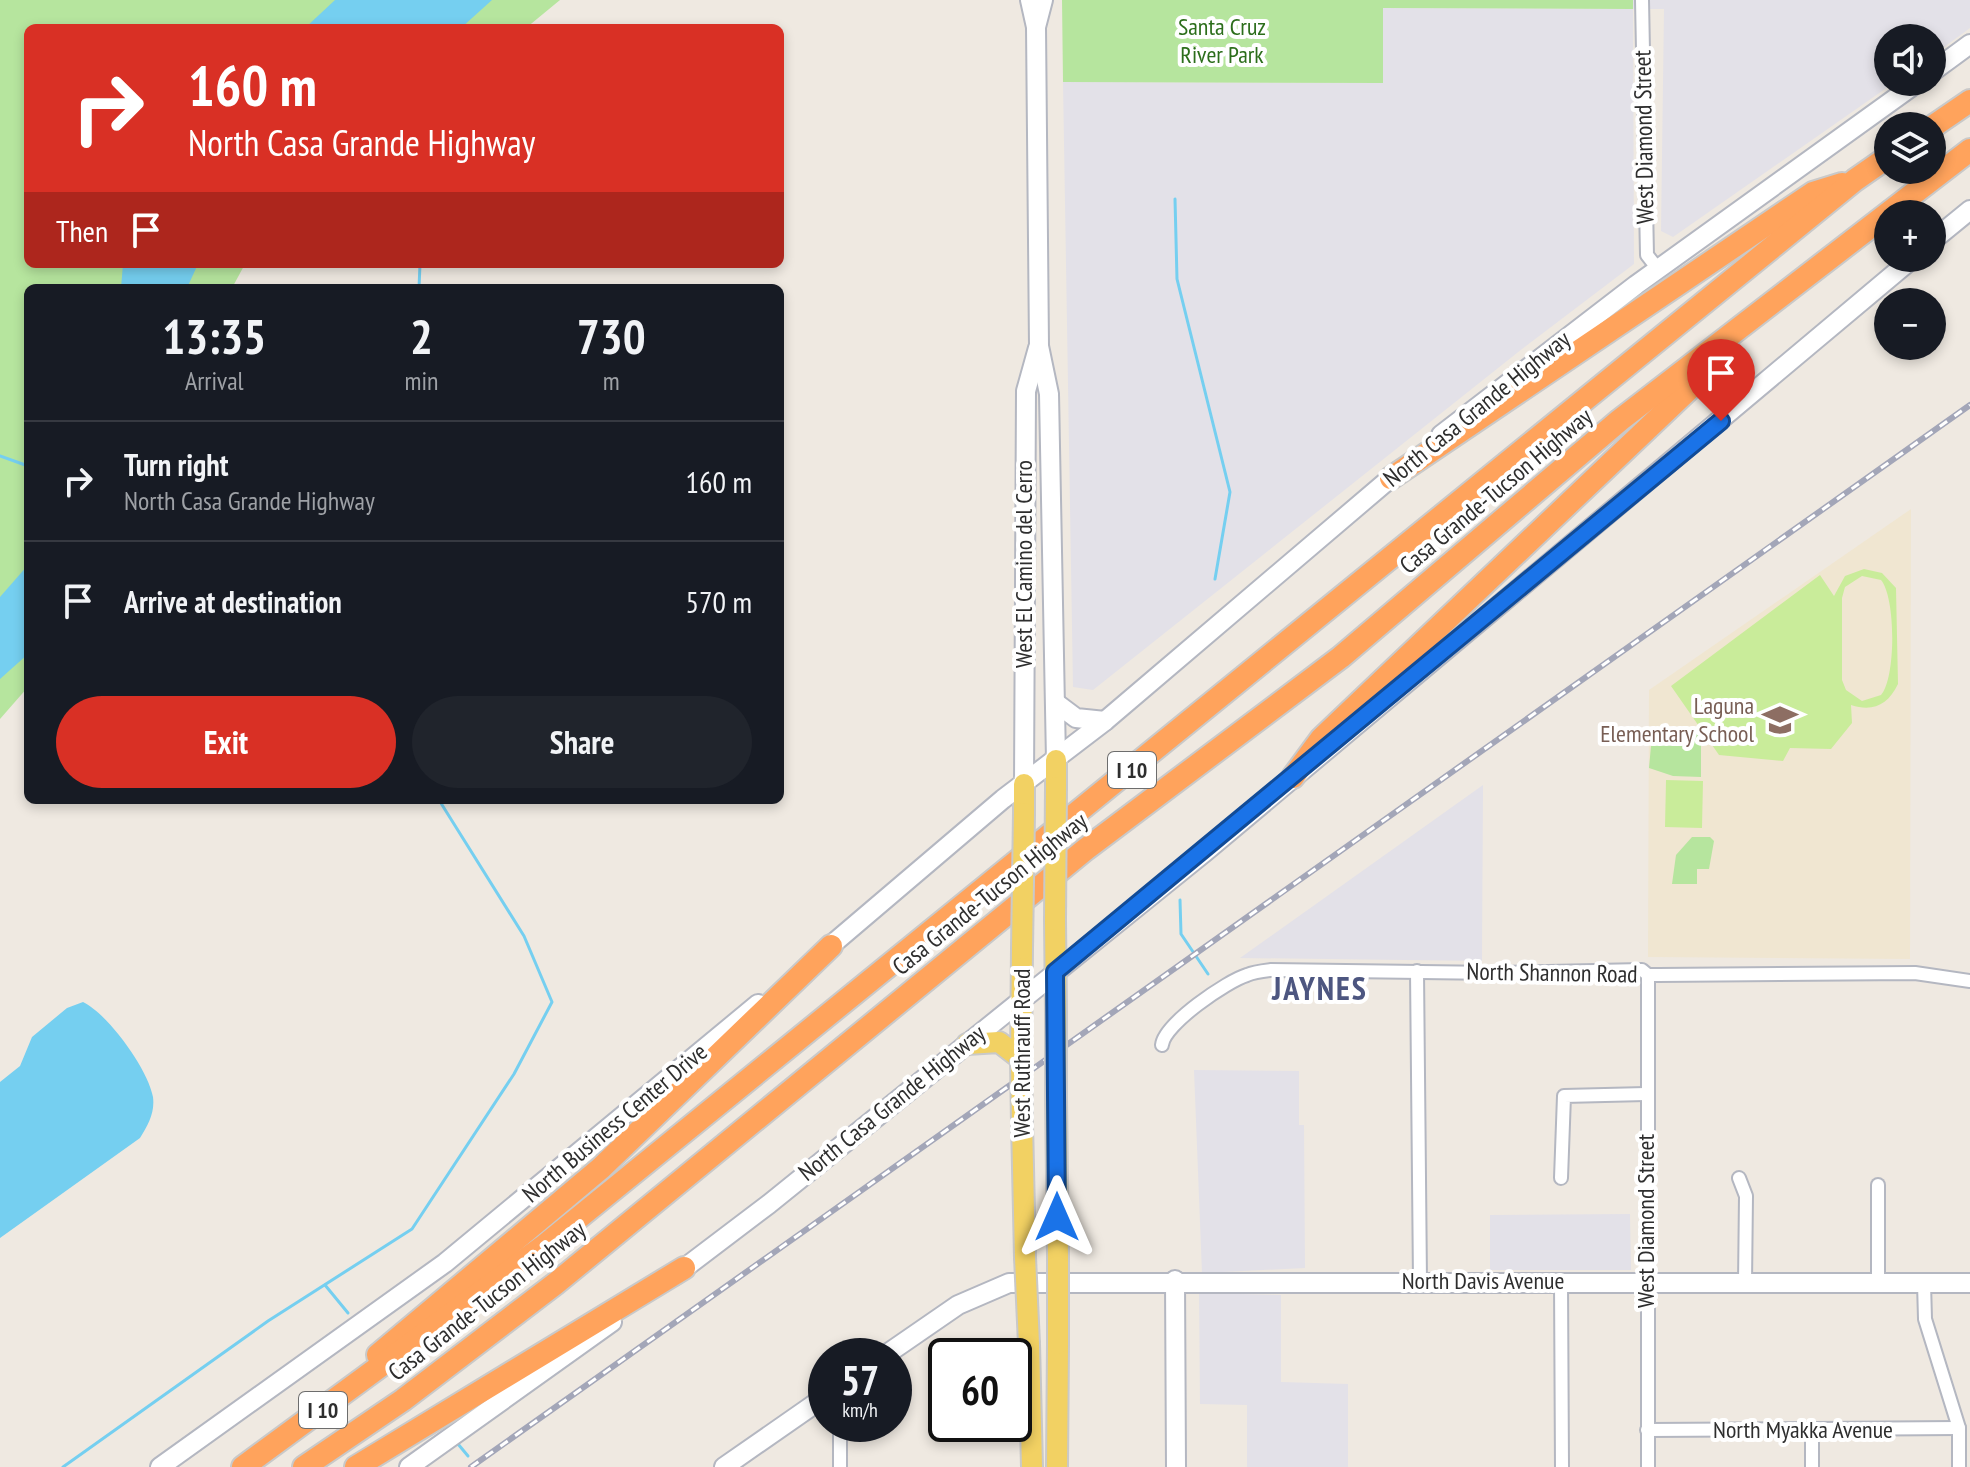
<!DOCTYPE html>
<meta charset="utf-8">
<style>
body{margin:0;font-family:"PT Sans Narrow",sans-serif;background:#20242c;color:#f1f3f6;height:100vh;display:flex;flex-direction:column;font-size:30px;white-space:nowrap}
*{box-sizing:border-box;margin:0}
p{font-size:26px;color:#9ea1a6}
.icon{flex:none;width:44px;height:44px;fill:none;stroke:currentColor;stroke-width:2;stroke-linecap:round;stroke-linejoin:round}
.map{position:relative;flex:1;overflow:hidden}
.details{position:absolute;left:24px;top:284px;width:760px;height:520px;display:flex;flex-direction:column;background:#171b24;border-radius:12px;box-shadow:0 4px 12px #0003}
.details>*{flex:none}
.banner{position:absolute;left:24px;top:24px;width:760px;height:244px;border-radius:12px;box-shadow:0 4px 12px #0003;background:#d93025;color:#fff;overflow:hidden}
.tools{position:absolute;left:1874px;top:24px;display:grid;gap:16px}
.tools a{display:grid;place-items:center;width:72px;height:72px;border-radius:50%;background:#171b24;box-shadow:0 4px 12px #0003;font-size:40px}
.speed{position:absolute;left:808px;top:1338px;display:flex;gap:16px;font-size:40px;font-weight:700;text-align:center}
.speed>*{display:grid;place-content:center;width:104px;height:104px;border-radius:50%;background:#171b24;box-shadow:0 4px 12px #0003;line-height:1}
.speed small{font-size:20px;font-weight:400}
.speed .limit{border:4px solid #111;border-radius:12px;background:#fff;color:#111}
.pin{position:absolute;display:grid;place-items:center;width:68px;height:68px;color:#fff;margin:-82px -34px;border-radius:50% 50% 50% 0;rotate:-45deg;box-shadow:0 0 8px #0007}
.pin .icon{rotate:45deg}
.me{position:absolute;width:88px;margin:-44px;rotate:0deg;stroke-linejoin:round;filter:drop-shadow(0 0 6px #0008)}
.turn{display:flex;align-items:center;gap:28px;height:168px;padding:0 32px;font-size:36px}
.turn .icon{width:104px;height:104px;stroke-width:2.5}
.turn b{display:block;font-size:56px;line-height:68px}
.then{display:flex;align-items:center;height:76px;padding:0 32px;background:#0003;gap:16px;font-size:30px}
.eta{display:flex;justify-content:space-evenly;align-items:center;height:136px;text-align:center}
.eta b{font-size:48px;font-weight:700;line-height:56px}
.button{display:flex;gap:16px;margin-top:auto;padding:16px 32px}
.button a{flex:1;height:92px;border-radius:48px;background:#d93025;color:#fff;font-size:32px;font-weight:700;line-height:92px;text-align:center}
.button a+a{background:#20242c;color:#f1f3f6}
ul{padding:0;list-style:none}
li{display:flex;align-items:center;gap:24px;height:120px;padding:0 32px;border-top:2px solid #363941}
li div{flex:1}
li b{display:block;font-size:30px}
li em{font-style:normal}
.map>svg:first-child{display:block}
.industrial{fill:#e3e1e8}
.education{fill:#f0e6d1}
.green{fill:#b6e59e}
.pitch{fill:#c9ec9a;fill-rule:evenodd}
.water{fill:#75cff0}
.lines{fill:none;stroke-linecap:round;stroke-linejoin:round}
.stream{stroke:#75cff0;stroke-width:3}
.street-casing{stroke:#b4b7c1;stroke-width:16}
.secondary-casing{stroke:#b4b7c1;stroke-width:22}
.primary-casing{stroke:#c9c9c9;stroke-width:24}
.highway-casing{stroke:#c9c9c9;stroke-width:26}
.street{stroke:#fff;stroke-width:12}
.secondary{stroke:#fff;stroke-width:18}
.primary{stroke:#f2d163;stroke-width:20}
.highway{stroke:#ffa35c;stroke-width:22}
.rail-casing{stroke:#a3a6b8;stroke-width:6}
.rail{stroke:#fff;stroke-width:3;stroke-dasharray:9;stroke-linecap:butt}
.primary-bridge-casing{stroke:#c9c9c9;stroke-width:24;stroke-linecap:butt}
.primary-bridge{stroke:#f2d163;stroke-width:20}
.route-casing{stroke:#114b97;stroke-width:20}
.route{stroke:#1a73e8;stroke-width:14}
.labels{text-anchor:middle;stroke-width:8;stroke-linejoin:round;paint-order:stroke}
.shield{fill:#fff;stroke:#6d6d6d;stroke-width:2}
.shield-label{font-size:22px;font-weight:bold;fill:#2e2e2e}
.park-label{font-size:24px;fill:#2c6e1b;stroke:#fff}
.street-label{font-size:24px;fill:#2e2e2e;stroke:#fff}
.education-label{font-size:24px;fill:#785e54;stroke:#fff;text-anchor:end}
.district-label{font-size:32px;font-weight:bold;letter-spacing:2px;fill:#4d5680;stroke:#fff}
</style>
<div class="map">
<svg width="1970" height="1467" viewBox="0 0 1970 1467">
<rect width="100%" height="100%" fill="#efe9e1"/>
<g class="industrial">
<path d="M1633 0H1970V28L1932 56V38H1888V82H1895L1673 237 1661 231 1664 9H1633L1634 264 1522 349 1093 690 1073 687 1063 82 1382 83 1383 8 1632 9Z"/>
<path d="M1483 785 1482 961 1240 958Z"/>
<path d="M1194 1070 1299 1071V1125H1304L1305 1268 1202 1273Z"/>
<path d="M1630 1214 1631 1270H1490V1215Z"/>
<path d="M1199 1293 1281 1295V1382L1348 1384V1467H1247V1405L1200 1404Z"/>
</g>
<path class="education" d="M1911 509 1910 959 1648 957 1649 690Z"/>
<g class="green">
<path d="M0 0H560L526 28H28V264H245L232 288H28V687L0 719Z"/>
<path d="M1062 0H1633V9L1383 8V83L1063 82Z"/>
<path d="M1689 727 1701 733V777L1673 776 1649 768 1651 746Z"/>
<path d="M1692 837H1710L1714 841 1709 869H1697V884H1672L1676 855Z"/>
</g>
<g class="pitch">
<path d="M1864 569 1882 573 1896 588 1898 684C1888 705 1873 712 1851 705L1852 723 1831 749 1790 748 1783 761 1719 755 1671 686 1820 575 1834 596 1845 576ZM1862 576 1881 580C1896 598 1896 678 1881 695L1862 701 1846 690 1842 680V598L1845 587Z"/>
<path d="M1666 780 1703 781 1702 828 1665 827Z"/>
</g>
<g class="water">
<path d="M335 0H492L461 28H305Z"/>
<path d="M123 264H198L187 288H121Z"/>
<path d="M28 565V654L0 679V597Z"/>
<path d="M83 1002C108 1014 148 1069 153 1097 155 1113 148 1125 140 1138L0 1238V1082L20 1066 32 1037 67 1008Z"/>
</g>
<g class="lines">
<g class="stream">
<path d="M1175 199 1177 279 1230 492 1215 579"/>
<path d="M419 288 420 264"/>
<path d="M0 456 28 466"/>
<path d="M1180 900 1181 934 1208 974"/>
<path d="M325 1285 348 1313"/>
<path d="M458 1444 468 1456"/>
<path d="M63 1467 268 1321 412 1229 514 1074 552 1002 524 936 439 800"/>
</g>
<g class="street-casing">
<g id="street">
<path d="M1642 0 1647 255 1658 269"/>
<path d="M1417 971 1420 1281"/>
<path d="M1648 975V1467"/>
<path d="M1162 1045C1164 1024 1227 981 1247 975 1254 972 1263 971 1271 970L1496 973 1642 970 1648 975H1658L1915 973 1970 981"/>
<path d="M1561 1178 1564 1096 1646 1094"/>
<path d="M1739 1178 1746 1196 1745 1283"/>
<path d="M1561 1282 1562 1467"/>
<path d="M1878 1283V1185"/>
<path d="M1924 1283 1925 1319 1959 1428V1467"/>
<path d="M840 1424V1467"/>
<path d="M1647 1430 1959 1428"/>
<path d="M1812 1430V1467"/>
</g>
</g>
<g class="secondary-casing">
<g id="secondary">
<path d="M1030 0 1036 27"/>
<path d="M1043 0 1036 27 1039 346 1049 394 1056 760"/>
<path d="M1932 72 1970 44"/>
<path d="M1932 241 1970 210"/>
<path d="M1441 435 1636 285 1918 82"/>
<path d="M1056 703 1076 718 1105 721"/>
<path d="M1024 784 1026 391 1038 348"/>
<path d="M822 953 1003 799 1105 721 1400 470"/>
<path d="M674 1276 769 1204 1205 852 1913 258"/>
<path d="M1175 1280 1176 1467"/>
<path d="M884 1356 958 1305 1009 1283H1970"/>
<path d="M160 1467 445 1263 758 1004"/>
<path d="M409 1467 612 1322"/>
<path d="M724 1467 826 1396"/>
</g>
</g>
<g class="primary-casing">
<g id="primary">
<path d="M1056 787V760"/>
<path d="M1024 813V784"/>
<path d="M1055 920 1056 1013"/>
<path d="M967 1044 999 1042 1021 1059"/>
<path d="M1021 1059 1022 949"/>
<path d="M1056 1099 1058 1257"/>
<path d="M1022 1123 1025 1257"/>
<path d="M1029 1344 1032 1467"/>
<path d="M1057 1467 1058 1344"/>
</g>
</g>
<g class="highway-casing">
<g id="highway">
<path d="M1932 127 1970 101"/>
<path d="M1391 478 1813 193 1842 184"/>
<path d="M1293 777 1321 739 1729 351"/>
<path d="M378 1355 601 1168 831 946"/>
<path d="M243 1467 545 1245 1855 180 1888 157"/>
<path d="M304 1467 403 1400 555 1284 1086 849 1341 657 1620 420 1970 150"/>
<path d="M356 1467 684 1268"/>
</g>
</g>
<use href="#street" class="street"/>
<use href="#secondary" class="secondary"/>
<use href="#primary" class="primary"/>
<use href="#highway" class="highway"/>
<g class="rail-casing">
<path id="rail" d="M471 1467 1970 405"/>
</g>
<use href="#rail" class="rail"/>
<g class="primary-bridge-casing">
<g id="primary-bridge">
<path d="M1055 920 1056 787"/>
<path d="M1022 949 1024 813"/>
<path d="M1056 1013V1099"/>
<path d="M1021 1059 1022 1123"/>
<path d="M1025 1257 1029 1344"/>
<path d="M1058 1257V1344"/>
</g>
</g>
<use href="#primary-bridge" class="primary-bridge"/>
</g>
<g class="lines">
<g class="route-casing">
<path id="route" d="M1057 1217 1055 972 1721 421"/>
</g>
<use href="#route" class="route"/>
</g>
<defs>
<g id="school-bare" transform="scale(2.76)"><path d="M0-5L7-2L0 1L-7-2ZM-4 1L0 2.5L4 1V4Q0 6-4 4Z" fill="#8d6e63" stroke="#fff" stroke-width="2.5" paint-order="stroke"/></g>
</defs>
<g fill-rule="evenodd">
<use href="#school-bare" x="1780" y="720"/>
</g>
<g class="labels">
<g class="shield">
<rect x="1108" y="752" width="48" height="36" rx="6"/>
<rect x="299" y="1392" width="48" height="36" rx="6"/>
</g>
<g class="shield-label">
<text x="1132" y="778">I 10</text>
<text x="323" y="1418">I 10</text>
</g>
<g class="park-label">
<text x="1222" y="35">Santa Cruz<tspan x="1222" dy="28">River Park</tspan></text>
</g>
<g class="street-label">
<text transform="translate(1644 137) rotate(-91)" y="8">West Diamond Street</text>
<text transform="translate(1477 409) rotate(-39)" y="8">North Casa Grande Highway</text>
<text transform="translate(1496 491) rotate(-40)" y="8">Casa Grande-Tucson Highway</text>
<text transform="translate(1024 564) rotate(-90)" y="8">West El Camino del Cerro</text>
<text transform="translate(990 894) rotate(-39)" y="8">Casa Grande-Tucson Highway</text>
<text transform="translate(1552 973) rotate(1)" y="8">North Shannon Road</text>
<text transform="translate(1022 1053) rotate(-90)" y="8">West Ruthrauff Road</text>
<text transform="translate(892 1103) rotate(-39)" y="8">North Casa Grande Highway</text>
<text transform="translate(615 1123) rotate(-40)" y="8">North Business Center Drive</text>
<text transform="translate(1646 1221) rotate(-90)" y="8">West Diamond Street</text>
<text x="1483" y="1289">North Davis Avenue</text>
<text transform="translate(487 1301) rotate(-38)" y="8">Casa Grande-Tucson Highway</text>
<text x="1803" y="1438">North Myakka Avenue</text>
</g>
<g class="education-label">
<text x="1754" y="714">Laguna<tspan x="1754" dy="28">Elementary School</tspan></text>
</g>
<g class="district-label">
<text x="1320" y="1000">JAYNES</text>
</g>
</g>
</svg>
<div class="tools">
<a><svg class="icon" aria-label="sound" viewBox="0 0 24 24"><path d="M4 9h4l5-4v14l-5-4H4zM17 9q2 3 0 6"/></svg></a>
<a><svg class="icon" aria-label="layers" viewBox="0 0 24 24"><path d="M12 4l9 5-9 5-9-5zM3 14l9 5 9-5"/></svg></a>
<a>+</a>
<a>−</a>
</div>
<div class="speed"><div>57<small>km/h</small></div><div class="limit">60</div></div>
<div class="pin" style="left:1721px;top:421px;background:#d93025"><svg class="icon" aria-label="arrive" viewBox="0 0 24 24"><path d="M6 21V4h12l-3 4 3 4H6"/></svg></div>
<svg class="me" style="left:1057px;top:1217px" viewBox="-20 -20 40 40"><path d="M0-17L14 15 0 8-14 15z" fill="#1a73e8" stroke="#fff" stroke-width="4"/></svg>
<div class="banner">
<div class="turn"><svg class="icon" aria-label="right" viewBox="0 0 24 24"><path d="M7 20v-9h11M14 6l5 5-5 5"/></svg><div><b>160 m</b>North Casa Grande Highway</div></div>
<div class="then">Then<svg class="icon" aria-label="arrive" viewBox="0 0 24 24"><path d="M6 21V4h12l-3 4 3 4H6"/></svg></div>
</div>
<section class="details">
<div class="eta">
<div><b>13:35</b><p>Arrival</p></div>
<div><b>2</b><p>min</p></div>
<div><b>730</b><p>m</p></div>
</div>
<ul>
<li><svg class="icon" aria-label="right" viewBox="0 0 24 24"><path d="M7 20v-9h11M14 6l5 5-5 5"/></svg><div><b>Turn right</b><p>North Casa Grande Highway</p></div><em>160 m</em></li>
<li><svg class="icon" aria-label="arrive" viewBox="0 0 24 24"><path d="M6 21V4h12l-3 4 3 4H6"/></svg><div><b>Arrive at destination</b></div><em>570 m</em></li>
</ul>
<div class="button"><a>Exit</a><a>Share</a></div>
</section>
</div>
